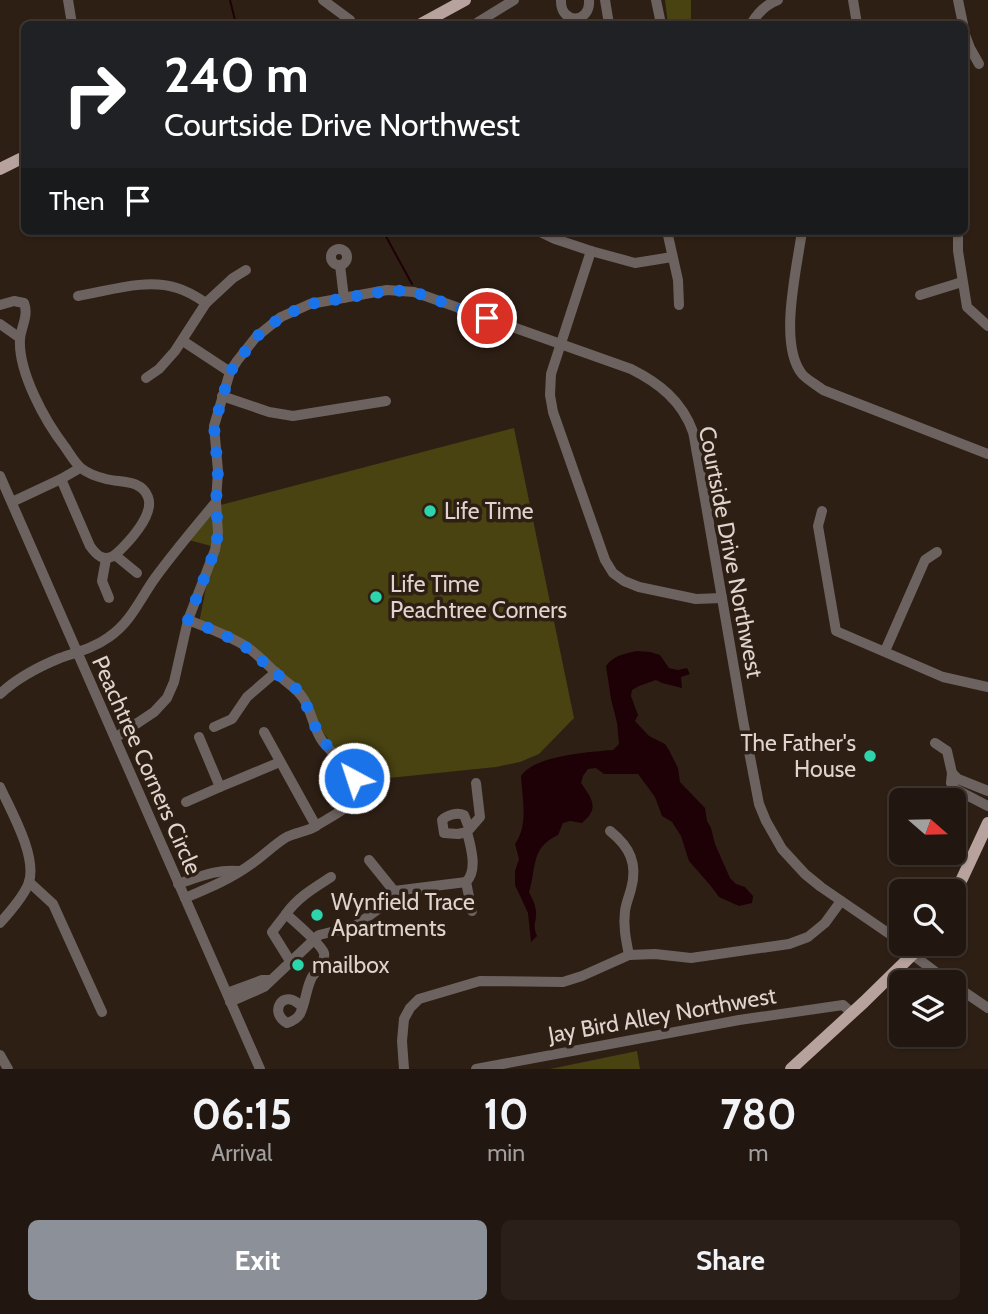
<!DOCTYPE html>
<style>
body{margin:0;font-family:Cabin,sans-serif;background:#2a2019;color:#f1f3f6;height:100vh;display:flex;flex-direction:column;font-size:26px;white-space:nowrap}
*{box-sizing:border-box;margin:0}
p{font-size:23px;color:#a29f9f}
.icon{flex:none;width:38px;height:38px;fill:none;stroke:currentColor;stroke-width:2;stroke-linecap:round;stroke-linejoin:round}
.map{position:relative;height:1069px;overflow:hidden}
.details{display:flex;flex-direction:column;background:#221710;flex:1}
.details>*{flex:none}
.hud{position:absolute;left:21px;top:21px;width:947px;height:214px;border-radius:10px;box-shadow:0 2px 5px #0004,0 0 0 2px #3f3630;background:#202124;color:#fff;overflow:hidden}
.needle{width:46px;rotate:110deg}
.fabs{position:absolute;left:889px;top:788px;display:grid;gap:14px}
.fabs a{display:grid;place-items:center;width:77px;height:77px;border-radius:10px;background:#221710;box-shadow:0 2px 5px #0004,0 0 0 2px #3f3630;font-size:35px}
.pin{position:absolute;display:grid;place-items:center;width:60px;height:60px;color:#fff;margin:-30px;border:4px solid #fff;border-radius:50%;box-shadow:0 2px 7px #0007}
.me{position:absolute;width:77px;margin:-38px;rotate:320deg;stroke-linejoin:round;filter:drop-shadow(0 0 5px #0008)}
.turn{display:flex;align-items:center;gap:24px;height:147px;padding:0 28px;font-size:32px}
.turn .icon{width:91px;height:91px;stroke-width:2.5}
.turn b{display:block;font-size:49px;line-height:60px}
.then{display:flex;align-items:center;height:66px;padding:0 28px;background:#0003;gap:14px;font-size:26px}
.eta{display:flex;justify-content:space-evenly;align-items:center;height:119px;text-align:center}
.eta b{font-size:42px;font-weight:700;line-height:49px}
.primary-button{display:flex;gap:14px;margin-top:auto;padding:14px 28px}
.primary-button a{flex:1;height:80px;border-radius:10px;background:#8c9099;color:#fff;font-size:28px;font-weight:700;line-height:80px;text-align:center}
.primary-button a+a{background:#2a2019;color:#f1f3f6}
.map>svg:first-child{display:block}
.green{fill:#494211}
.water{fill:#1e0007}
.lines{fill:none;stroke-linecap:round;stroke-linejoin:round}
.stream{stroke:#1e0007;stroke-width:2}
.minor{stroke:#6c6260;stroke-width:10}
.major{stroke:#b7a29e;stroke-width:12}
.route{stroke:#1a73e8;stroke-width:12;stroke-dasharray:0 21.6}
.poi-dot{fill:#2cd5ab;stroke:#2e1f15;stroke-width:2.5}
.labels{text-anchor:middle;stroke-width:7;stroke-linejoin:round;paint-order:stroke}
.poi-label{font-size:23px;fill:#ded3cd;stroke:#2e1f15;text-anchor:start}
.street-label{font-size:23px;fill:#ded3cd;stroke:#2e1f15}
</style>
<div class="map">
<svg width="988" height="1069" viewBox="0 0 988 1069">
<rect width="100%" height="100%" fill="#2e1f15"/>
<g class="green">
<path d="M665 0H691V24H668Z"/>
<path d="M514 428 574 718 539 754 520 762 496 767 360 781 310 715 296 692 254 653 198 628 210 567 211 546 189 540 213 507Z"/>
<path d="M637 1051 640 1069H550Z"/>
</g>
<path class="water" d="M637 651 650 652 660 655 669 668 678 670 687 668 690 674 681 677 682 688 662 683 656 680 639 686 632 690 631 696 638 715 635 721 649 736 665 744 669 750 678 768 680 782 705 808 707 821 711 828 715 844 730 878 736 884 745 887 753 896 752 903 739 906 719 897 710 885 689 861 681 836 672 822 662 816 655 797 638 774H604L596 768 588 769 583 776 581 783C592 799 600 808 582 823L570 821 563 823 558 835C530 848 537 867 529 892 533 900 537 908 536 917 535 925 533 927 537 936L531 942 528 913 515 885V871L519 859 515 844C529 824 522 798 521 776 535 755 590 752 613 750L619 744 617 723 611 699 606 666C614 655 624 654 637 651Z"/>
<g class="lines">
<g class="stream">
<path d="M230 0 236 24"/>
<path d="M383 231 412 284"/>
</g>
<g class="minor">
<path d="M68 0 72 24"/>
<path d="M323 0 350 20 352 24"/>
<path d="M561 0C560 25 591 24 589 0"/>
<path d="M605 0 609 24"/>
<path d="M656 0 661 24"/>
<path d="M853 0 857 24"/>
<path d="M958 0 963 24"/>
<path d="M475 24 514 0"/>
<path d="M751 24C757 14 767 4 778 0"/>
<path d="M964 32 970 48 979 64"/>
<path d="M538 231 555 239 591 251 635 263 672 257"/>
<path d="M667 231 678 280 679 305"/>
<path d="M802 231C797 268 778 344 802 374 807 380 817 385 823 390L988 454"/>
<path d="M958 231V251L967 307 988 326"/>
<circle cx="339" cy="257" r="8"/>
<path d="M591 251 551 374 550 395 553 412 605 560 613 573 624 581 639 587 696 599 722 598"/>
<path d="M340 265 344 298"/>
<path d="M920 295 962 282"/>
<path d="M78 296C109 291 145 278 177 288 188 291 197 297 206 303"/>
<path d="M0 305 14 301 24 303C29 315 21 327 20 339 18 372 45 421 65 447 70 454 75 463 81 468 87 473 98 477 106 479 121 483 141 479 148 497 155 515 128 543 115 555 104 562 97 556 90 546L61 479"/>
<path d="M0 324 20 338"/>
<path d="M183 341 230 372"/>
<path d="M146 378 159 369 175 351 206 303 233 278 246 270"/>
<path d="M222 396 269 412 293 416 386 401"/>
<path d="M0 476 260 1069"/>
<path d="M12 502 61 479 80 468"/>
<path d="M822 511 818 526 836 631 943 677 988 687"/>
<path d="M115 555 137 573"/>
<path d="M106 559 102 581 109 598"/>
<path d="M885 651 925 560 937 552"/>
<path d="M0 694C17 678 38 667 60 658 77 652 94 648 109 637 131 622 140 599 155 578 174 552 195 527 216 502"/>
<path d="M214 727 232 719 247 697 276 672"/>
<path d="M264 732 316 826"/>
<path d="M199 737 220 787 280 762"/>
<path d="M115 738 154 712 167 698 174 682 188 620 215 550 218 533 216 502 218 471 214 426 230 372 237 361 256 337 281 317 310 304 387 290 414 292 631 369C659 383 682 401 693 432 695 440 696 450 698 459L743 720 759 804 766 821 782 849 805 874 821 887 891 935 917 958 949 982"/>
<path d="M935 743 947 751 952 773 951 783 955 789 988 806"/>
<path d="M952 773 958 779 988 791"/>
<path d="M0 787C11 811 37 856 29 882 25 895 9 913 0 923"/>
<path d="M186 802 220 787"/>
<path d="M610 831C630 847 638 864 631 889 629 897 626 903 625 911 623 926 626 940 629 955"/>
<path d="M467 832 458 834 444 833 442 820C447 815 457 812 464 815L469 828"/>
<path d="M369 860 394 891"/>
<path d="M29 882 53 904 102 1012"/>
<path d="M466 882 472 911"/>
<path d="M178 884C199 877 216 869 239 871"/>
<path d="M185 898C209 888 233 878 254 862 265 854 274 845 285 838 295 832 307 832 316 826 325 820 357 804 358 794 361 775 333 755 323 742 313 729 312 711 303 698 297 689 291 686 283 679 271 669 260 656 247 647 228 635 208 628 188 620"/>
<path d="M286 914 272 932 290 961"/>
<path d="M954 985 988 1008"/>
<path d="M227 993 262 980H271"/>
<path d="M230 1002 264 987 319 935 355 926 377 910 394 891 466 882C478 871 471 847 467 832L480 817 476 783"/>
<path d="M302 1007C283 986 268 1013 287 1023 293 1021 297 1019 300 1014 306 1002 306 988 312 977 316 971 326 961 324 953 321 944 294 921 286 914 298 897 314 888 331 877"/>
<path d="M0 1055 8 1069"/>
<path d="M404 1069 402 1041 404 1019 410 1008 419 999 480 981 563 982 582 976 629 955 655 954 691 958 789 944 808 937 825 923 841 901"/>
<path d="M476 1069 739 1020 843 1005 852 1013"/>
</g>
<g class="major">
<path d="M421 24 465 0"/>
<path d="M0 169 24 157"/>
<path d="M954 896 988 823"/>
<path d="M791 1069 864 1002 913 954 921 943"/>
</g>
</g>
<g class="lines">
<path class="route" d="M354 778 343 762 320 738 305 702 295 687 286 682 249 649 221 633 188 620 215 550 218 533 216 502 218 471 214 426 230 372 256 337 281 317 310 304 392 290 414 292 487 318"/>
</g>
<g class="poi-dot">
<circle cx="430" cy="511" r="7"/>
<circle cx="376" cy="597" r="7"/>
<circle cx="870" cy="756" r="7"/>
<circle cx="317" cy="915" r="7"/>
<circle cx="298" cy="965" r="7"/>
</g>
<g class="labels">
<g class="poi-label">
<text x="444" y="519">Life Time</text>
<text x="390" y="592">Life Time<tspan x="390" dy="26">Peachtree Corners</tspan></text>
<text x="856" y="751" text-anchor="end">The Father's<tspan x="856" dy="26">House</tspan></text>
<text x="331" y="910">Wynfield Trace<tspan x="331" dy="26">Apartments</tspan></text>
<text x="312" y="973">mailbox</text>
</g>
<g class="street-label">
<text transform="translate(731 552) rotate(79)" y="8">Courtside Drive Northwest</text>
<text transform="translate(147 765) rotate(66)" y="8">Peachtree Corners Circle</text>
<text transform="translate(662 1015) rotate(-10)" y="8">Jay Bird Alley Northwest</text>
</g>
</g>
</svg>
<div class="fabs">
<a><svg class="needle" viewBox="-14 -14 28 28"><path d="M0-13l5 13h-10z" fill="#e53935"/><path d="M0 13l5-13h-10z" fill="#a29f9f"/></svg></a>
<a><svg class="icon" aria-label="search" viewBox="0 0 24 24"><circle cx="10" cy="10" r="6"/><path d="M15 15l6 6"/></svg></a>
<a><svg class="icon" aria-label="layers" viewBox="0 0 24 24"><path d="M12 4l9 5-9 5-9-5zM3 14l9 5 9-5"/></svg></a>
</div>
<div class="pin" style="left:487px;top:318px;background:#d93025"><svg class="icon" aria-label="arrive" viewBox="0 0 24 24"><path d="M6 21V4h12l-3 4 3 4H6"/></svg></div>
<svg class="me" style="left:354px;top:778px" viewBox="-20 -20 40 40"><circle r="17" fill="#1a73e8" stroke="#fff" stroke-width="3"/><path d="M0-11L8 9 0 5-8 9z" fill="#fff"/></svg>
<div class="hud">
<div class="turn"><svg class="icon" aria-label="right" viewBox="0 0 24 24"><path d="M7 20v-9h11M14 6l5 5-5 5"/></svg><div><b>240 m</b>Courtside Drive Northwest</div></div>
<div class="then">Then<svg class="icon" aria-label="arrive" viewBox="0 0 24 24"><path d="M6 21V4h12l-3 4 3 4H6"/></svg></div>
</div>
</div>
<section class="details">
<div class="eta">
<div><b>06:15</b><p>Arrival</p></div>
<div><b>10</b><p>min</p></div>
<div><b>780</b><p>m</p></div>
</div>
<div class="primary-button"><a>Exit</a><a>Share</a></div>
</section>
